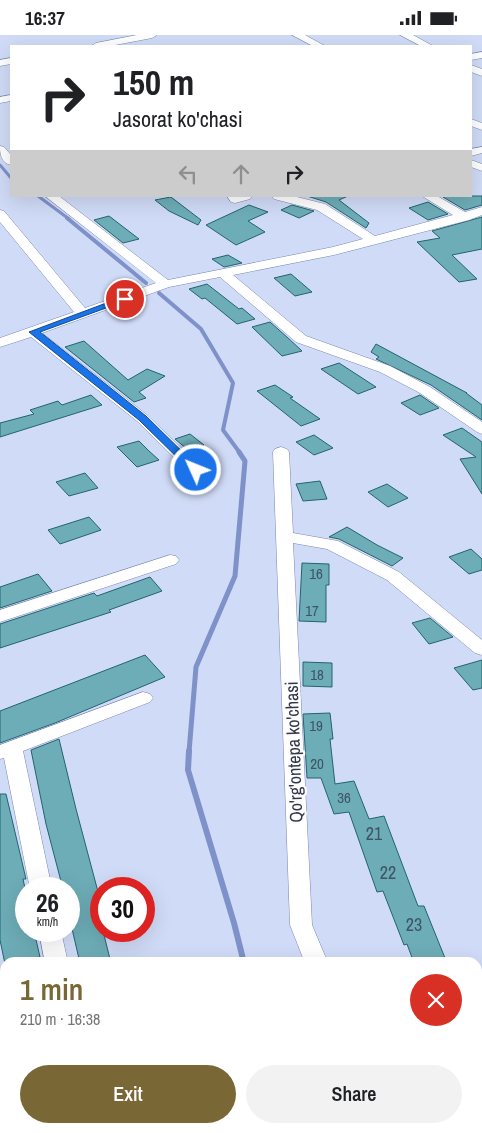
<!DOCTYPE html>
<meta charset="utf-8">
<style>
body{margin:0;font-family:"Archivo Narrow",sans-serif;background:#f2f2f2;color:#202124;height:100vh;display:flex;flex-direction:column;font-size:19px;white-space:nowrap}
*{box-sizing:border-box;margin:0}
p{font-size:16px;color:#757577}
.icon{flex:none;width:28px;height:28px;fill:none;stroke:currentColor;stroke-width:2;stroke-linecap:round;stroke-linejoin:round}
.map{position:relative;flex:1;overflow:hidden}
.sheet{position:absolute;left:0px;top:922px;width:482px;height:176px;display:flex;flex-direction:column;background:#fff;border-radius:15px 15px 0 0;box-shadow:0 5px 20px #0002}
.sheet>*{flex:none}
.top-card{position:absolute;left:10px;top:10px;width:462px;height:152px;border-radius:0px;box-shadow:0 5px 20px #0002;background:#fff;color:#202124;overflow:hidden}
.speed{position:absolute;left:15px;top:842px;display:flex;gap:10px;font-size:25px;font-weight:700;text-align:center}
.speed>*{display:grid;place-content:center;width:65px;height:65px;border-radius:50%;background:#fff;box-shadow:0 5px 20px #0002;line-height:1}
.speed small{font-size:12px;font-weight:400}
.speed .limit{border:8px solid #d22;background:#fff;color:#111}
.pin{position:absolute;display:grid;place-items:center;width:42px;height:42px;color:#fff;margin:-21px;border:2px solid #fff;border-radius:50%;box-shadow:0 1px 5px #0007}
.me{position:absolute;width:55px;margin:-28px;rotate:314deg;stroke-linejoin:round;filter:drop-shadow(0 0 4px #0008)}
.turn{display:flex;align-items:center;gap:18px;height:105px;padding:0 20px;font-size:22px}
.turn .icon{width:65px;height:65px;stroke-width:2.5}
.turn b{display:block;font-size:35px;line-height:42px}
.lanes{display:flex;align-items:center;height:48px;padding:0 20px;background:#0003;justify-content:center;gap:25px;direction:ltr}
.lanes .off{opacity:.35}
.round{display:grid;place-items:center;flex:none;width:52px;height:52px;border-radius:26px;background:#f2f2f2}
.head{display:flex;align-items:center;justify-content:space-between;height:85px;padding:0 20px}
h1{font-size:30px;font-weight:600;line-height:38px;color:#7a6736}
.primary-button{display:flex;gap:10px;margin-top:auto;padding:10px 20px}
.primary-button a{flex:1;height:58px;border-radius:30px;background:#7a6736;color:#fff;font-size:20px;font-weight:600;line-height:58px;text-align:center}
.primary-button a+a{background:#f2f2f2;color:#202124}
.status{display:flex;justify-content:space-between;align-items:center;height:35px;padding:0 25px;background:#fff;direction:ltr}
.status svg{height:14px;fill:currentColor}
.map>svg:first-child{display:block}
.lines{fill:none;stroke-linecap:round;stroke-linejoin:round}
.stream-far3{stroke:#7e91c9;stroke-width:3}
.stream-far2{stroke:#7e91c9;stroke-width:4}
.stream-far1{stroke:#7e91c9;stroke-width:5}
.stream{stroke:#7e91c9;stroke-width:6}
.building{fill:#6dadb7;stroke:#22646e}
.street-casing{stroke:#7988b3;stroke-width:1}
.street{fill:#fff;fill-rule:evenodd}
.route{fill:#1a73e8;stroke:#114b97}
.labels{text-anchor:middle;stroke-width:4.5;stroke-linejoin:round;paint-order:stroke}
.number-label{font-size:15px;fill:#3f5464}
.street-label{font-size:18px;fill:#303749;stroke:#fcfcfc}
.near-number-label{font-size:18px;fill:#3f5464}
</style>
<div class="status"><b>16:37</b><svg viewBox="0 0 49 12"><path d="M0 12V9h3v3zM5 12V6h3v6zM10 12V3h3v9zM15 12V0h3v12zM26 1h20v11H26zM47 4h2v5h-2z"/></svg></div>
<div class="map">
<svg width="482" height="1098" viewBox="0 0 482 1098">
<rect width="100%" height="100%" fill="#d0dbf7"/>
<g class="lines">
<g class="stream-far3">
<path d="M0 130 11 143"/>
<path d="M38 161 69 184"/>
</g>
<g class="stream-far2">
<path d="M67 183 146 248"/>
<path d="M159 258 201 294 233 348 223 395 240 418"/>
</g>
<path class="stream-far1" d="M189 717 196 632 235 541 245 426 239 417"/>
<g class="stream">
<path d="M189 716 188 735 234 888 244 928"/>
<path d="M288 1094 290 1098"/>
</g>
</g>
<g class="building">
<path d="M307 161H348L339 165 369 188 366 193 326 167Z"/>
<path d="M446 161H482V170L465 175 443 162Z"/>
<path d="M171 162 201 185 198 190 169 176 155 165Z"/>
<path d="M428 167 448 179 428 185 409 173Z"/>
<path d="M249 170 268 177 248 186 265 197 236 210 206 190Z"/>
<path d="M292 170 314 176 299 183 281 175Z"/>
<path d="M109 181 139 204 123 208 94 185Z"/>
<path d="M482 182V214L452 220 477 244 459 247 417 207 440 203 432 196Z"/>
<path d="M228 220 242 228 224 232 212 224Z"/>
<path d="M291 239 312 257 295 261 274 243Z"/>
<path d="M207 249 239 274 242 273 255 284 237 289 205 263 202 264 189 254Z"/>
<path d="M270 287 288 303 302 316 282 321 252 292Z"/>
<path d="M84 306 128 345 147 334 165 341 139 357 146 363 134 367 65 312Z"/>
<path d="M376 309 467 358H466L482 370V385L431 350 376 324 379 322 371 317Z"/>
<path d="M339 328 356 339 376 352 358 359 321 334Z"/>
<path d="M275 350 293 362 290 363 320 384 301 391 257 356Z"/>
<path d="M91 360 102 370 0 402V388L34 379 30 375 58 366 62 370Z"/>
<path d="M420 360 439 373 420 380 401 368Z"/>
<path d="M462 393 482 407V459L460 424 476 422 443 400Z"/>
<path d="M190 399 204 410 188 415 175 404Z"/>
<path d="M314 400 333 413 314 420 296 407Z"/>
<path d="M139 406 149 416 159 425 137 432 117 412Z"/>
<path d="M85 438 98 453 69 461 56 447Z"/>
<path d="M320 446 327 464 303 466 296 449Z"/>
<path d="M387 449 408 463 388 472 368 457Z"/>
<path d="M89 482 101 495 60 509 48 495Z"/>
<path d="M347 492 377 510 403 523 392 531 339 504 329 502Z"/>
<path d="M471 514 482 524V535L469 539 449 522Z"/>
<path d="M302 528 329 529V550H326V587L299 586Z"/>
<path d="M38 539 52 556 0 573V552Z"/>
<path d="M150 542 162 556 109 575 111 577 0 613V589L94 558 97 561Z"/>
<path d="M430 583 453 602 429 609 412 588Z"/>
<path d="M145 620 165 642 55 688 0 708V676Z"/>
<path d="M482 625V653L473 655 454 633Z"/>
<path d="M303 627 332 628V652L303 651Z"/>
<path d="M330 678 333 704H330L335 749 354 746 369 784 384 781 418 871H424L447 928H414L407 909 404 910 383 856 377 857 349 777 334 779 321 743H307L303 679Z"/>
<path d="M59 704 76 774 101 868V896H103L111 928H80L69 881V854H63L46 789 31 715Z"/>
<path d="M0 759H6L26 844H23L26 858V896H34L40 922 5 928V929L0 905Z"/>
</g>
<g class="lines">
<g class="street-casing">
<g id="street">
<path d="M137 0H157L152 3 110 11H91L96 8Z"/>
<path d="M292 0H305L325 11H313Z"/>
<path d="M400 0H413L433 11H421Z"/>
<path d="M482 17V23L471 25V19Z"/>
<path d="M11 23V29L0 31V25Z"/>
<path d="M471 30 482 34V41L471 37Z"/>
<path d="M11 60V66L0 68V62Z"/>
<path d="M471 84 482 88V95L471 91Z"/>
<path d="M0 111 4 112 11 120V130C1 128 0 119 0 111Z"/>
<path d="M482 112V118L471 121V114Z"/>
<path d="M471 125 482 129V136L471 132Z"/>
<path d="M45 161H59L168 245 333 212 363 204 317 175 274 164 272 161H293L325 169 375 201 453 180 422 161H437L465 177 482 172V180L469 185 334 220 233 240 306 301 390 331 430 352 482 387V399L477 397 420 358 380 337 296 307 220 242 169 252 42 298 147 380 204 435 202 438H190L137 386 31 302 0 312V303L74 277 0 187V175L4 176 85 273 156 248Z"/>
<path d="M227 161H252L250 164 235 168 231 167Z"/>
<path d="M281 412 287 414 289 417 293 498 338 506 399 537 482 605V620L475 618 387 545 327 514 293 508 312 890 328 928H305L290 890 273 417 275 414Z"/>
<path d="M170 520 176 521 179 525 176 529 0 587V575Z"/>
<path d="M143 657 150 659 153 663 150 667 23 716 52 854H30L4 723 0 724V710Z"/>
<path d="M39 896H61L68 928H45Z"/>
<path d="M78 1094H104L105 1098H79Z"/>
<path d="M379 1094H405L407 1098H381Z"/>
</g>
</g>
<use href="#street" class="street"/>
</g>
<path class="route" d="M125 261 130 264 128 265 40 297 146 381 199 433 201 435 199 437H192L139 385 29 297Z"/>
<g class="labels">
<g class="number-label">
<text x="316" y="544">16</text>
<text x="312" y="581">17</text>
<text x="317" y="645">18</text>
<text x="316" y="696">19</text>
<text x="317" y="734">20</text>
<text x="344" y="768">36</text>
</g>
<g class="street-label">
<text transform="translate(294 717) rotate(-92)" y="6">Qo'rg'ontepa ko'chasi</text>
</g>
<g class="near-number-label">
<text x="374" y="805">21</text>
<text x="388" y="844">22</text>
<text x="414" y="896">23</text>
</g>
</g>
</svg>
<div class="speed"><div>26<small>km/h</small></div><div class="limit">30</div></div>
<div class="pin" style="left:125px;top:264px;background:#d93025"><svg class="icon" aria-label="arrive" viewBox="0 0 24 24"><path d="M6 21V4h12l-3 4 3 4H6"/></svg></div>
<svg class="me" style="left:196px;top:435px" viewBox="-20 -20 40 40"><circle r="17" fill="#1a73e8" stroke="#fff" stroke-width="3"/><path d="M0-11L8 9 0 5-8 9z" fill="#fff"/></svg>
<div class="top-card">
<div class="turn"><svg class="icon" aria-label="right" viewBox="0 0 24 24"><path d="M7 20v-9h11M14 6l5 5-5 5"/></svg><div><b>150 m</b>Jasorat ko'chasi</div></div>
<div class="lanes"><svg class="icon off" aria-label="left" viewBox="0 0 24 24"><path d="M17 20v-9H6M10 6l-5 5 5 5"/></svg><svg class="icon off" aria-label="ahead" viewBox="0 0 24 24"><path d="M12 20V5M6 11l6-6 6 6"/></svg><svg class="icon" aria-label="right" viewBox="0 0 24 24"><path d="M7 20v-9h11M14 6l5 5-5 5"/></svg></div>
</div>
<section class="sheet">
<div class="head"><div><h1>1 min</h1><p>210 m · 16:38</p></div><a class="round" style="background:#d93025;color:#fff"><svg class="icon" aria-label="close" viewBox="0 0 24 24"><path d="M6 6l12 12M18 6L6 18"/></svg></a></div>
<div class="primary-button"><a>Exit</a><a>Share</a></div>
</section>
</div>
